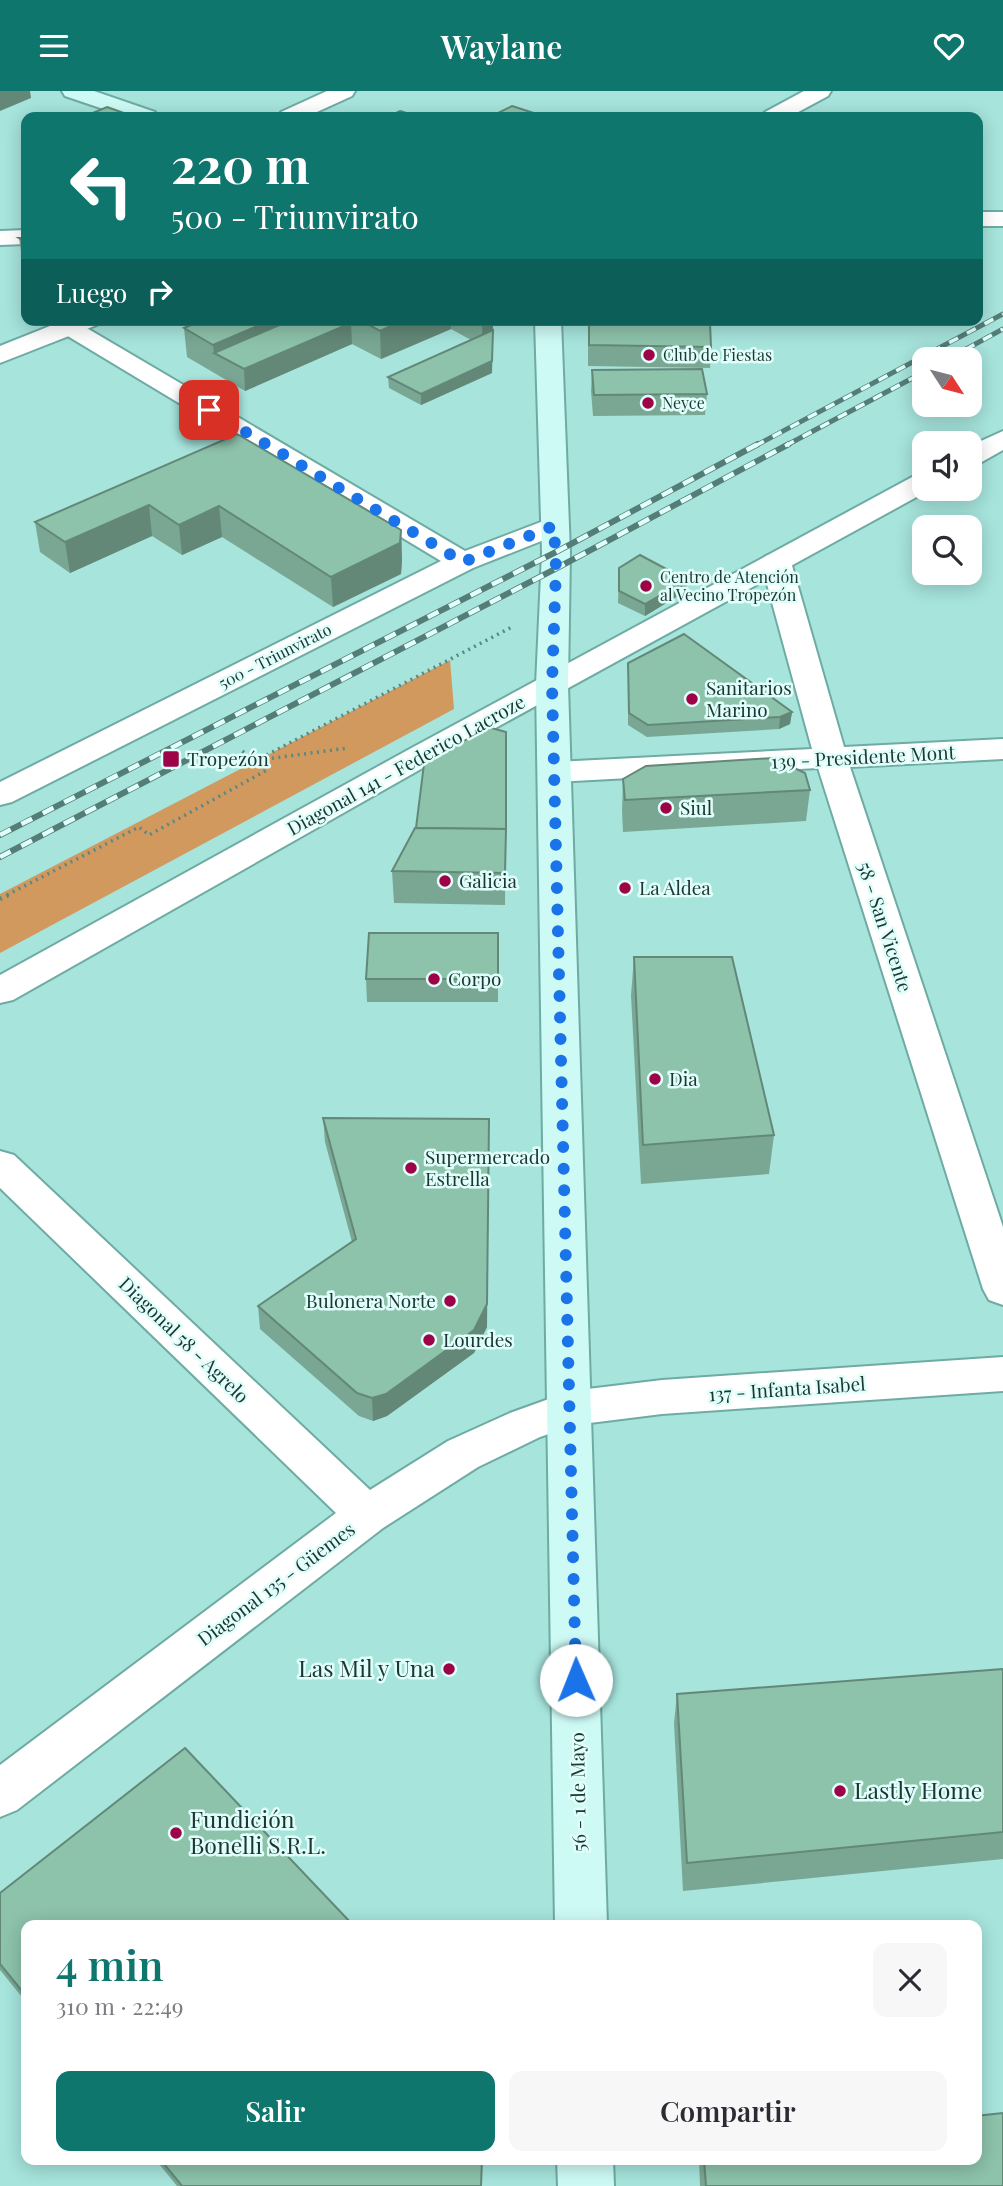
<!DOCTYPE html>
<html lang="es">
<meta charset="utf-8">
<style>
body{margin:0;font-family:"Playfair Display",serif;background:#f7f7f7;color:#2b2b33;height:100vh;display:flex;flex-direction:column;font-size:26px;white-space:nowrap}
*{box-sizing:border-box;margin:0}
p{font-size:23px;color:#7c7c81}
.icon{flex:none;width:38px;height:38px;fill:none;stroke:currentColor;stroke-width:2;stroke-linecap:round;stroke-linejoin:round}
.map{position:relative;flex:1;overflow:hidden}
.side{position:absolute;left:21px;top:1829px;width:961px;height:245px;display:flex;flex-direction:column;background:#fff;border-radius:14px;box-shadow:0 4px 18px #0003}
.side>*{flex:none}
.hud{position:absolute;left:21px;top:21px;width:962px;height:214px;border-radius:14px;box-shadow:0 4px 18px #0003;background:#0f766e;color:#fff;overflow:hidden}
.needle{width:46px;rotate:126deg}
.buttons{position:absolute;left:912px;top:256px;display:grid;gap:14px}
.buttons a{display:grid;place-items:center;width:70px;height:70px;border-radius:14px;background:#fff;box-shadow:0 4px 18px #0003;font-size:35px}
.pin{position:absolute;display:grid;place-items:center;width:60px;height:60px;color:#fff;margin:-30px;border-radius:14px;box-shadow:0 4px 10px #0006}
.me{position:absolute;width:77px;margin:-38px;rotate:359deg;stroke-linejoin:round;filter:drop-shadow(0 0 5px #0008)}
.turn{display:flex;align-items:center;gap:24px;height:147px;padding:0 35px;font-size:32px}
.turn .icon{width:91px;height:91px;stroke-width:2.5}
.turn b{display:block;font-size:49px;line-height:60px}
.then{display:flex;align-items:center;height:66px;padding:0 35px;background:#0003;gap:14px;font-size:26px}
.round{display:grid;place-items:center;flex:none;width:74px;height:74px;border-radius:14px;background:#f7f7f7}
.head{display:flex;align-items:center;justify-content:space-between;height:119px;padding:0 35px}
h1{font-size:42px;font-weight:600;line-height:52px;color:#0f766e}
.action{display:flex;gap:14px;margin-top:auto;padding:14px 35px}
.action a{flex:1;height:80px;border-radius:14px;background:#0f766e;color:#fff;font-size:28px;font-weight:600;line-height:80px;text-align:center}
.action a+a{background:#f7f7f7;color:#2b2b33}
header{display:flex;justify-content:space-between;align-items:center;height:91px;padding:0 35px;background:#0f766e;color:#fff;font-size:32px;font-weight:600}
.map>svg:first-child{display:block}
.green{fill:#d2995f}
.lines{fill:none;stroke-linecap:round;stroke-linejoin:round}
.minor-casing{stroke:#6eaba3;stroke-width:4}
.tertiary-casing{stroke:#6eaba3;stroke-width:4}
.secondary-casing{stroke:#6eaba3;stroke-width:4}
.path-far1{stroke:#5d8782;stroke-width:3.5;stroke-dasharray:2 4.5;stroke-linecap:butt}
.path{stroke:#5d8782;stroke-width:4.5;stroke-dasharray:2 5;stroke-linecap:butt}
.minor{fill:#fff;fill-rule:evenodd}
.tertiary{fill:#fff;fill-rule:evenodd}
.secondary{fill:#cefaf5;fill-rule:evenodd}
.rail-far1-casing{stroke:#557d78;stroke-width:5}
.rail-casing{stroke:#557d78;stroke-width:6}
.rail-far1{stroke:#e0fffa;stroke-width:3.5;stroke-dasharray:10;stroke-linecap:butt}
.rail{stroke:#e0fffa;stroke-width:4.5;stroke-dasharray:12;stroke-linecap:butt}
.wall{fill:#79a793}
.shaded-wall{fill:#638878}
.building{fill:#8dc2ab;stroke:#638878;stroke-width:2}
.route{stroke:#1a73e8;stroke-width:12;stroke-dasharray:0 21.6}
.poi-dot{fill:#9f0347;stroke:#e0fffa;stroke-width:2.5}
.labels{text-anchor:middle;stroke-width:5;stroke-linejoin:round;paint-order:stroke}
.far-poi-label{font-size:16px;fill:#1d3633;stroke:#e0fffa;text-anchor:start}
.far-street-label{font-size:16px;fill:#1d3633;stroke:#e0fffa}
.poi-label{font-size:19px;fill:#1d3633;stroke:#e0fffa;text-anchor:start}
.street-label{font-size:19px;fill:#1d3633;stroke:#e0fffa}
.near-poi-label{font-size:23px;fill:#1d3633;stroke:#e0fffa;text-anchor:start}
</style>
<header><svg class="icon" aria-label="menu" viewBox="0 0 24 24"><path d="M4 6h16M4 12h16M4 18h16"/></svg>Waylane<svg class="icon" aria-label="heart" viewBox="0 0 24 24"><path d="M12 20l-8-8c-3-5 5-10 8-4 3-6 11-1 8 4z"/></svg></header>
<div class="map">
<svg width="1003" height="2095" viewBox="0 0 1003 2095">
<rect width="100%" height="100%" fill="#a6e4dc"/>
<path class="green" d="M450 569 454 618 0 862V803Z"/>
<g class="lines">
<g class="minor-casing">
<g id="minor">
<path d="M327 0H355L352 5 306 26H278L281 21Z"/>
<path d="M804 0H831L828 5 789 26H762L765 21Z"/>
<rect x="978" y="121" width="25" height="14"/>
<path d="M73 229 465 460 554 426 564 429 568 435 564 441 473 477 12 711 0 714V691L441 470 61 241 57 236 61 231Z"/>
<path d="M776 462 786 465 791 471 844 656 1003 648V668L850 676 1003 1136V1214L989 1209 983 1198 818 677 555 691 543 688 539 681 543 674 555 671 812 658 761 471 766 465Z"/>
<path d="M0 1060 14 1064 370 1399 448 1350 510 1322 571 1300 662 1289 1003 1266V1300L662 1323 574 1334 540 1346 478 1376 383 1437 17 1719 0 1726V1674L336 1422 0 1097Z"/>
</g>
</g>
<g class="tertiary-casing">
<g id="tertiary">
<path d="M26 139V153L0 154V140Z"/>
<path d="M65 229H100L97 234 0 272V255Z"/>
<path d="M1003 340V359L980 372 970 374V355Z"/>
<path d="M924 383V397H933L428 674 13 909 0 912V884L406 660 914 385Z"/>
</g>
</g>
<g class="secondary-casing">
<g id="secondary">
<path d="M62 0H94L155 21 158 26H127L65 5Z"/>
<path d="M535 229H561L570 461 568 594 607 1834H555L536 594 542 461Z"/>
<path d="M557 2068H613L614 2095H558Z"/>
</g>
</g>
<g class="path-far1">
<path d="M259 669 348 657"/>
<path d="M255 670 512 536"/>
<path d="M7 804 139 736 149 744 267 679 241 659"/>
</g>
<path class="path" d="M0 808 11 803"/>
<use href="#minor" class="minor"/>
<use href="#tertiary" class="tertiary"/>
<use href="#secondary" class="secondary"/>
<g class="rail-far1-casing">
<g id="rail-far1">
<path d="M948 268 1003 238"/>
<path d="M755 355 1003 223"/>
<path d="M785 355 924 281"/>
</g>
</g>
<g class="rail-casing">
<g id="rail">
<path d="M0 744 556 461 758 353"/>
<path d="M0 766 557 477 789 353"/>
</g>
</g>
<use href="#rail-far1" class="rail-far1"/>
<use href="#rail" class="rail"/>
</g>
<g class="wall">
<path d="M26 51V72L23 52Z"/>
<path d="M19 147H26V170L22 167Z"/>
<path d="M203 229H493L492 282 421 314 389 297 388 286 471 249 451 238 381 268 352 253 245 300 187 266 184 237Z"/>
<path d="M588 229H695V231L682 232 711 256 710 277 588 275Z"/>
<path d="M592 279 707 303 705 324 593 325 591 300Z"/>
<path d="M237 343 401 439 402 469 401 483 333 516 222 446 182 464 152 445 70 482 40 461 35 431Z"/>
<path d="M619 477 687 489 686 500 645 525 618 512Z"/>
<path d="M628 572 792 621 790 633 779 638 647 646 628 634Z"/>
<path d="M506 641 505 814 394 812 392 780 416 737Z"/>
<path d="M623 688 810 699 806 730 623 741 622 720Z"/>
<path d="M498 842V911H367L366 888Z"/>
<path d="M634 866 774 1044 769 1083 641 1093 631 904Z"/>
<path d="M323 1027 487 1236 474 1262 387 1325 373 1330 359 1325 260 1238 258 1215 352 1151 325 1051Z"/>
<path d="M1003 1578V1768L683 1800 674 1632 677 1603Z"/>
<path d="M0 1802 26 1834V1911L0 1879Z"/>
<path d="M155 2068H482V2095H177Z"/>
<path d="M699 2068H976L1003 2095H700Z"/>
</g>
<g class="shaded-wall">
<path d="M0 0H30L31 7 0 20Z"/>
<path d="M271 229H322L214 262 213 254Z"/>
<path d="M404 229H451V238L381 268 380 240Z"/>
<path d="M493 229 492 282 421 314V303L483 255 482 234Z"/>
<path d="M351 232 352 253 245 300 244 278Z"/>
<path d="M149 414 152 445 70 482 65 451Z"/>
<path d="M219 415 222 446 182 464 179 434Z"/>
<path d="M401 439 402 469 401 483 333 516 331 486Z"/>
<path d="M687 489 686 500 645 525V513Z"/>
<path d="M792 621 790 633 779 638 780 626Z"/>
<path d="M489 1051 487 1236 474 1262 387 1325 373 1330 372 1307Z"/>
</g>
<g class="building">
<path d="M512 15 543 25 541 26H490Z"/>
<path d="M107 16 135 26H83Z"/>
<path d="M400 20 419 26H388Z"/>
<path d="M19 147H26V151Z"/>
<path d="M203 229H271L213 254 184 237Z"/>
<path d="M291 229H346L351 232 244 278 214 262Z"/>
<path d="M360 229H404L380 240Z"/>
<path d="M473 229H492L482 234Z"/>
<path d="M589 229H681L682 232H710L711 256 589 254Z"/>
<path d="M493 239 492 270 421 303 388 286Z"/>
<path d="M702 278 707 303 594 304 592 279Z"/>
<path d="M237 343 401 439 400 452 331 486 219 415 179 434 149 414 65 451 35 431Z"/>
<path d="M640 464 687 489 645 513 619 500V477Z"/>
<path d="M684 543 792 621 780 626 648 634 629 622 628 572Z"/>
<path d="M488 636 506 641V738L416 737 424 673Z"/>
<path d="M773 667 805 682 810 699 625 709 623 688 646 675Z"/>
<path d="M415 737 506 738 505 782 392 780Z"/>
<path d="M369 842H498V888H366Z"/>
<path d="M634 866H732L774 1044 643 1054Z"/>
<path d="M323 1027 489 1028 487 1213 474 1239 386 1303 372 1307 357 1302 258 1215 356 1148Z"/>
<path d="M1003 1578V1741L687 1772 677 1603Z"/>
<path d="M185 1657 353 1834H26V1905L0 1873V1802Z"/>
<path d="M1003 2022V2095H706L704 2068H976V2025Z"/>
<path d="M160 2068H482L481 2095H182Z"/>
</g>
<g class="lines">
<path class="route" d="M209 319 463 471 554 435 556 477 552 594 576 1589"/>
</g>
<g class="poi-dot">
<circle cx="649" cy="264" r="7"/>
<circle cx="648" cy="312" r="7"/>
<circle cx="646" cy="495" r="7"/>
<circle cx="692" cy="608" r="7"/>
<rect x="162" y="659" width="18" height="18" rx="3.5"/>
<circle cx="666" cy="717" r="7"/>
<circle cx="445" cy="790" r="7"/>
<circle cx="625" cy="797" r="7"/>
<circle cx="434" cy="888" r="7"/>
<circle cx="655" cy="988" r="7"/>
<circle cx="411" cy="1077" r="7"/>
<circle cx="450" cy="1210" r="7"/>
<circle cx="429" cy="1249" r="7"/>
<circle cx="449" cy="1578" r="7"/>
<circle cx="840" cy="1700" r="7"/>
<circle cx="176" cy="1742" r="7"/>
</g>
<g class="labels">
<g class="far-poi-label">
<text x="663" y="270">Club de Fiestas</text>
<text x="662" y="318">Neyce</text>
<text x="660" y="492">Centro de Atención<tspan x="660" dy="18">al Vecino Tropezón</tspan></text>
</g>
<g class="far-street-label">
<text transform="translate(275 565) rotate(-27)" y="6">500 - Triunvirato</text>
</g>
<g class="poi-label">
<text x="706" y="604">Sanitarios<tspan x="706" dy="22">Marino</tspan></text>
<text x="187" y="675">Tropezón</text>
<text x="680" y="724">Siul</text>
<text x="459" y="797">Galicia</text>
<text x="639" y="804">La Aldea</text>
<text x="448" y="895">Corpo</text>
<text x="669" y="995">Dia</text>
<text x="425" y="1073">Supermercado<tspan x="425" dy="22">Estrella</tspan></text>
<text x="436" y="1217" text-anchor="end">Bulonera Norte</text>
<text x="443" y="1256">Lourdes</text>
</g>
<g class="street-label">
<text transform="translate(863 666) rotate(-3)" y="7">139 - Presidente Mont</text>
<text transform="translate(406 674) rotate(-29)" y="7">Diagonal 141 - Federico Lacroze</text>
<text transform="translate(885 836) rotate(72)" y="7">58 - San Vicente</text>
<text transform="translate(184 1249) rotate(44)" y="7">Diagonal 58 - Agrelo</text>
<text transform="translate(787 1298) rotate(-4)" y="7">137 - Infanta Isabel</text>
<text transform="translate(276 1493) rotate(-37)" y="7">Diagonal 135 - Güemes</text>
<text transform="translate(578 1701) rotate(-91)" y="7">56 - 1 de Mayo</text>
</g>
<g class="near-poi-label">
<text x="435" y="1586" text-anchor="end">Las Mil y Una</text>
<text x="854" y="1708">Lastly Home</text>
<text x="190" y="1737">Fundición<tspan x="190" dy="26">Bonelli S.R.L.</tspan></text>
</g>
</g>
</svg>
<div class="buttons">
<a><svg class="needle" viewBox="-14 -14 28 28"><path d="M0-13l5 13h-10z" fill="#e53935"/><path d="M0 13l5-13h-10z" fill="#7c7c81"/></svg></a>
<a><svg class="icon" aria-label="sound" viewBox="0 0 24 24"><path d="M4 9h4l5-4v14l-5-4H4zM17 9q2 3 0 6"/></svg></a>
<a><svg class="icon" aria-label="search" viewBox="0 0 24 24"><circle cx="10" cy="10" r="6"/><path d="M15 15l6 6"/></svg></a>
</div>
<div class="pin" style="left:209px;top:319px;background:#d93025"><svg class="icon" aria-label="arrive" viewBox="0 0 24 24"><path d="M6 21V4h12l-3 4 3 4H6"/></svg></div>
<svg class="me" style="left:576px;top:1589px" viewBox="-20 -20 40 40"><circle r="19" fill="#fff"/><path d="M0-13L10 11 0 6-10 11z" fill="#1a73e8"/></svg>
<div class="hud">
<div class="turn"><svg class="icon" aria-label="left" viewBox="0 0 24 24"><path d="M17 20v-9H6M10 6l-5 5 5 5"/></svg><div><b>220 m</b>500 - Triunvirato</div></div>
<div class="then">Luego<svg class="icon" aria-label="right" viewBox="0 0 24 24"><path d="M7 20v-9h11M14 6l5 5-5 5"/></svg></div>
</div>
<section class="side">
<div class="head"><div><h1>4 min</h1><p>310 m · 22:49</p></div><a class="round"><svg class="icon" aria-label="close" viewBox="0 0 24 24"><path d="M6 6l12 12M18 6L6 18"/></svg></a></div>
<div class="action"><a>Salir</a><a>Compartir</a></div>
</section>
</div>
